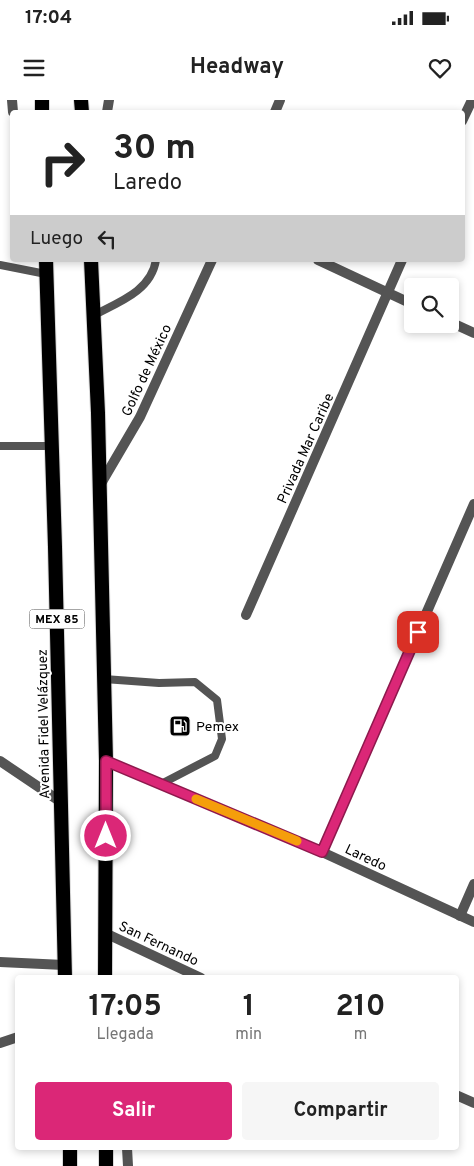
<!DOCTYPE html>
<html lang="es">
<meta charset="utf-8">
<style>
body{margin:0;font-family:Overpass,sans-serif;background:#f6f6f6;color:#222;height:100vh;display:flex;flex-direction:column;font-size:19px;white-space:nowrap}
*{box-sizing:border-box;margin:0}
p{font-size:16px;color:#767676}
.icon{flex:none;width:28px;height:28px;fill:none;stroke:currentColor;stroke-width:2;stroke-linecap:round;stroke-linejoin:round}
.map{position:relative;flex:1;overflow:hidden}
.panel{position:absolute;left:15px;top:875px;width:444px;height:175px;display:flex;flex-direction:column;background:#fff;border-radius:5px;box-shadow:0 2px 8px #0003}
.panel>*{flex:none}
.hud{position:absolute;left:10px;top:10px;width:455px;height:152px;border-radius:5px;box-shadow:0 2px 8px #0003;background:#fff;color:#222;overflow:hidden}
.buttons{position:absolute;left:404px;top:178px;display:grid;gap:10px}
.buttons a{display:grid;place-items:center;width:55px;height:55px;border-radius:5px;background:#fff;box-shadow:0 2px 8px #0003;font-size:25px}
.pin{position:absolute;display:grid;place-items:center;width:42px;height:42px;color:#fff;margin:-21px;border-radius:10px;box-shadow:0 2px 8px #0006}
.me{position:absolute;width:55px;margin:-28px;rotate:0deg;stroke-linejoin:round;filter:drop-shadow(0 0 4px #0008)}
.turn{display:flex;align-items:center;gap:18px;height:105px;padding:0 20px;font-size:22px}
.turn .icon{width:65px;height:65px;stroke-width:2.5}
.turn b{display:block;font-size:35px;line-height:42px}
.then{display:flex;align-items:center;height:48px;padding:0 20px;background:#0003;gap:10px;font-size:19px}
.eta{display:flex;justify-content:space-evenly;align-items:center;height:85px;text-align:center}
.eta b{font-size:30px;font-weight:700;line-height:35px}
.action{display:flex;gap:10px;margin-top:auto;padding:10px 20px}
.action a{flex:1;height:58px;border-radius:5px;background:#db2777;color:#fff;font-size:20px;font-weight:700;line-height:58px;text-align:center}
.action a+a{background:#f6f6f6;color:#222}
.status{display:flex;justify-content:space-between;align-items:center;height:35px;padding:0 25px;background:#fff;direction:ltr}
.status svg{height:14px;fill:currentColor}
header{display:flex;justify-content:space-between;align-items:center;height:65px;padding:0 20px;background:#fff;font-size:22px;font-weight:700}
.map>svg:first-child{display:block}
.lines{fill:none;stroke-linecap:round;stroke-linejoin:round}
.trunk-casing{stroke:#dbdbdb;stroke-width:16}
.service{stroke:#545454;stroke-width:8}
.minor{stroke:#545454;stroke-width:10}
.tertiary{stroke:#545454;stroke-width:10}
.trunk{stroke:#000;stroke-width:14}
.route-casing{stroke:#8e194d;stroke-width:12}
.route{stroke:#db2777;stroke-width:9}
.slow{stroke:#f59e0b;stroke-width:9}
.labels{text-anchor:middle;stroke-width:4;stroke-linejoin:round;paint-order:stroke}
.shield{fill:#fff;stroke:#4c4c4c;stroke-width:1}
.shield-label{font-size:12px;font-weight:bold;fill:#000}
.street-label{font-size:14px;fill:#000;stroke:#fff}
.poi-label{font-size:14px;fill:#000;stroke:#fff;text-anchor:start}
</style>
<div class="status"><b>17:04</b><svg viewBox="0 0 49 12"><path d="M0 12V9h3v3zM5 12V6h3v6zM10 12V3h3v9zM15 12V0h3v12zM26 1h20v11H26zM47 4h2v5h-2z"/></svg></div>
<header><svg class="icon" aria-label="menu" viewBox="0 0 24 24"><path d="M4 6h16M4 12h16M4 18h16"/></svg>Headway<svg class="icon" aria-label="heart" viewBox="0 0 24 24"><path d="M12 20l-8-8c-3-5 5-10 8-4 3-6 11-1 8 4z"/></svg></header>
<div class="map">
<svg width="474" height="1066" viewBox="0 0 474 1066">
<rect width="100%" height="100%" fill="#fff"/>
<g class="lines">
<g class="trunk-casing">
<g id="trunk">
<path d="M42 0V12"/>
<path d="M81 0 82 12"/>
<path d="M46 160 55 447 65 878"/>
<path d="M91 160 98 313 106 661 105 878"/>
<path d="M70 1048V1066"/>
<path d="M106 1048V1066"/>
</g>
</g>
<g class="service">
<path d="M0 165 46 174"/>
<path d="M94 215C119 202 151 191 156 160"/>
<path d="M0 346H52"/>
<path d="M104 579 159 583 195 582 217 600 222 639 215 656 161 684"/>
</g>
<g class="minor">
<path d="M275 12 280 0"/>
<path d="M462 21 472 0"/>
<path d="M318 160 412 204"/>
<path d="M450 222 474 233"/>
<path d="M99 387 140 317 212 160"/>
<path d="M246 515 402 160"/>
<path d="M0 661 61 702"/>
<path d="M106 661 322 752 474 822"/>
<path d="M322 752 474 404"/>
<path d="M460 816 474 784"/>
<path d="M105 833 201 878"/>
<path d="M0 943 18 937"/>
<path d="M456 995 474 1003"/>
</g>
<g class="tertiary">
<path d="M12 0 13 12"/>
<path d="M107 12 109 0"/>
<path d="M0 862 64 865"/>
<path d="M127 1048 128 1066"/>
</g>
<use href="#trunk" class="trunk"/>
</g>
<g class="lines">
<g class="route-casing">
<path id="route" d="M106 736V661L322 752 418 532"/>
</g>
<use href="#route" class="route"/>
<path class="slow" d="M196 699 297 741"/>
</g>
<defs>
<g id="fuel-square" transform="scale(1.125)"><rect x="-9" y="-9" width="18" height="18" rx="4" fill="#000" stroke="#fff"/><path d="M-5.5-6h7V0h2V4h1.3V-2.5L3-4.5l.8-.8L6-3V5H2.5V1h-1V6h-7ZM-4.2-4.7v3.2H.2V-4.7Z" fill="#fff"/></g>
</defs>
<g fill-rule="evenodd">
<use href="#fuel-square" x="180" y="626"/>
</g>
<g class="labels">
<rect class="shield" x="29.5" y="509.5" width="55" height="19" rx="4"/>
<g class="shield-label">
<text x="57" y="523">MEX 85</text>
</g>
<g class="street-label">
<text transform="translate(146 270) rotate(-65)" y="5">Golfo de México</text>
<text transform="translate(305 348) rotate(-66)" y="5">Privada Mar Caribe</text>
<text transform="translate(43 624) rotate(-91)" y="5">Avenida Fidel Velázquez</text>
<text transform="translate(366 757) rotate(25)" y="5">Laredo</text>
<text transform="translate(159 843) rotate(25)" y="5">San Fernando</text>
</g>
<g class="poi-label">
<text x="196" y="631">Pemex</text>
</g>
</g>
</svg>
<div class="buttons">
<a><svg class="icon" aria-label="search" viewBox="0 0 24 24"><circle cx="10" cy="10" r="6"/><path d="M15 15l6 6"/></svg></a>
</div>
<div class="pin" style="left:418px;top:532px;background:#d93025"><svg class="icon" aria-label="arrive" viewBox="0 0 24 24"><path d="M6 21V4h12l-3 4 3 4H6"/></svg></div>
<svg class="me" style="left:106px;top:736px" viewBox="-20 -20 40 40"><circle r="17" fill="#db2777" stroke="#fff" stroke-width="3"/><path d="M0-11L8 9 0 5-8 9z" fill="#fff"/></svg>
<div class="hud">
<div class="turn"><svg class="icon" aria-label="right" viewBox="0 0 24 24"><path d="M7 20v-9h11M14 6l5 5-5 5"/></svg><div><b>30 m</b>Laredo</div></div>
<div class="then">Luego<svg class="icon" aria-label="left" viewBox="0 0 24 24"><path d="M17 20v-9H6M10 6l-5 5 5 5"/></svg></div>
</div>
<section class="panel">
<div class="eta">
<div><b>17:05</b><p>Llegada</p></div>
<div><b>1</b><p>min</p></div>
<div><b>210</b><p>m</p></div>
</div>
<div class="action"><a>Salir</a><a>Compartir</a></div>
</section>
</div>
